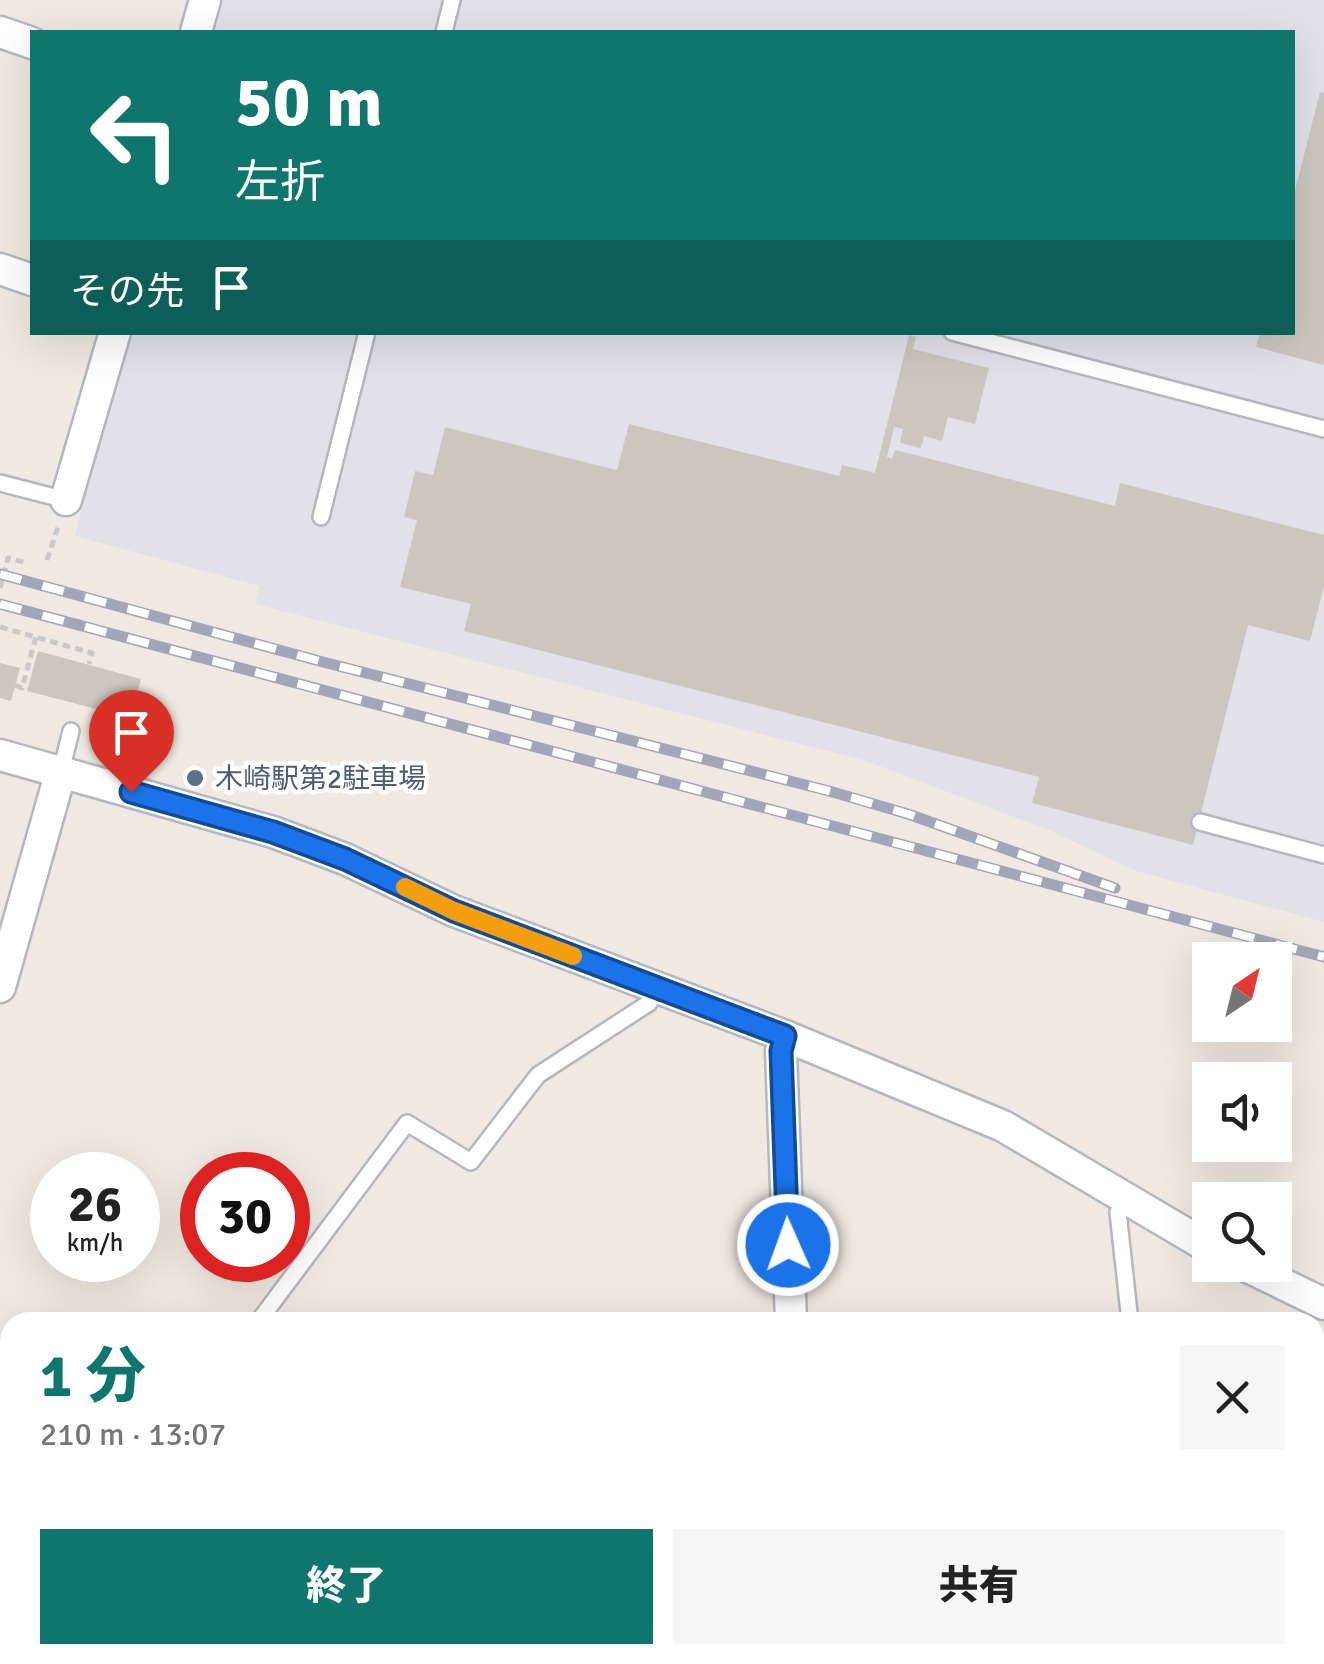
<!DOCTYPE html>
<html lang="ja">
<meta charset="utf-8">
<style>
body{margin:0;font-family:Signika,"Noto Sans JP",sans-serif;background:#f6f6f6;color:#222;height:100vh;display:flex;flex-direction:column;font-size:38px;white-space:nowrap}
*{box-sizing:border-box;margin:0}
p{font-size:32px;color:#767676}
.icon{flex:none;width:55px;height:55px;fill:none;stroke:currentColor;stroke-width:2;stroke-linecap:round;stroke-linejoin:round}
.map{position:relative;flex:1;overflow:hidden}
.side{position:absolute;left:0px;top:1312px;width:1325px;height:352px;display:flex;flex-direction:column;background:#fff;border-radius:30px 30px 0 0;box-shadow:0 10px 40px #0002}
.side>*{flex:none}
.top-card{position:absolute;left:30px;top:30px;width:1265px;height:305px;border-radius:0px;box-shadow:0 10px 40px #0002;background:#0f766e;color:#fff;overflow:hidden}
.needle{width:65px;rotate:35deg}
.fabs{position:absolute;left:1192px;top:942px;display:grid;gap:20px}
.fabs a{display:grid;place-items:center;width:100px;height:100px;border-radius:0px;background:#fff;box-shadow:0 10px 40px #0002;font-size:50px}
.speed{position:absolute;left:30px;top:1152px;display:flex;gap:20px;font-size:50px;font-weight:700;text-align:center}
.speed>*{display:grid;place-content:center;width:130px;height:130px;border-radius:50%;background:#fff;box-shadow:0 10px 40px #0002;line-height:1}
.speed small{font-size:25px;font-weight:400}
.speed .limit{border:15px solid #d22;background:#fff;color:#111}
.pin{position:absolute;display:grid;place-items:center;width:85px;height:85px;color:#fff;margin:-102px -42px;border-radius:50% 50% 50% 0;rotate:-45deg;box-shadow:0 0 10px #0007}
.pin .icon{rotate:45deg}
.me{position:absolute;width:110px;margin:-55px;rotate:358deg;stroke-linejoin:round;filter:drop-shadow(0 0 8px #0008)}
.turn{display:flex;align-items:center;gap:35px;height:210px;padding:0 40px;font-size:45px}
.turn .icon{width:130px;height:130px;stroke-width:2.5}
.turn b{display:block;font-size:70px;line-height:85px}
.then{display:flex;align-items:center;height:95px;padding:0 40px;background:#0003;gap:20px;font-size:38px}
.round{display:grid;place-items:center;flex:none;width:105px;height:105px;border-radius:0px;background:#f6f6f6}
.overview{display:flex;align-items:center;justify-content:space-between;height:170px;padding:0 40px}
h1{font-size:60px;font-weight:800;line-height:75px;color:#0f766e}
.cta{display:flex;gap:20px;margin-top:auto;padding:20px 40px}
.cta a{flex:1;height:115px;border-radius:0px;background:#0f766e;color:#fff;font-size:40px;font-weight:800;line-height:115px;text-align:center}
.cta a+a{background:#f6f6f6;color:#222}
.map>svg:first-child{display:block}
.industrial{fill:#e3e1e8}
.pitch{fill:#c9ec9a}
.building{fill:#cbc7bf}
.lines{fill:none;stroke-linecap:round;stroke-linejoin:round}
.lane-casing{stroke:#b4b7c1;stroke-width:20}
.street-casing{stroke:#b4b7c1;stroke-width:35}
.path{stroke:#c9c9c9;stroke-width:5;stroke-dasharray:8 5;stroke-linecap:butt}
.lane{stroke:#fff;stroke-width:15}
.street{stroke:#fff;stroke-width:30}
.rail-casing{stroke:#a3a6b8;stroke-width:11}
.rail{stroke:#fff;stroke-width:8;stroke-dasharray:22;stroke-linecap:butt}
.route-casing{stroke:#114b97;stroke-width:25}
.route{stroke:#1a73e8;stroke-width:18}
.slow{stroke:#f59e0b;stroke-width:18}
.service-dot{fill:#5c6f8a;stroke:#fff;stroke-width:4}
.labels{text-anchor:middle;stroke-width:9;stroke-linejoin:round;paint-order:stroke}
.service-label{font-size:28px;fill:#4e5e75;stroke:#fff;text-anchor:start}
</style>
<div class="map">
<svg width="1324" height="1664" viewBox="0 0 1324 1664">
<rect width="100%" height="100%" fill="#efe9e1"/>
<path class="industrial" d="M213 0H1324V922L1136 871 1051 831 866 761 255 604 259 586 75 536 122 342 138 333 1292 332V32H203Z"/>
<path class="pitch" d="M322 1655H746L756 1664H315Z"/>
<g class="building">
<path d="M1320 92 1324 93V365L1256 347 1260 332H1292V202Z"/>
<path d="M909 335 916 337 913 349 989 368 975 424 948 417 942 441 924 436 921 448 900 443 903 429 894 427 887 457 892 459 895 450 1115 506 1120 483 1324 535V587L1310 641 1248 625 1193 845 1032 803 1039 777 464 631 471 604 400 587 417 520 404 517 415 471 433 475 445 427 617 470 629 424 839 476 842 465 875 473Z"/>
<path d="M38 651 141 679 131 718 27 691Z"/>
<path d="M0 663 20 668 11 701 0 698Z"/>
<path d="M0 1645 10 1655 25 1664H0Z"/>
</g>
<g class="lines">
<g class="lane-casing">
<g id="lane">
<path d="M444 32 452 0"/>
<path d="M952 332 1324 429"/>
<path d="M0 483 66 500"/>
<path d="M321 517 367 332"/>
<path d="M61 771 71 731"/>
<path d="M1200 822 1324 855"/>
<path d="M1125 1200 1118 1212 1130 1322"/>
<path d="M258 1322 407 1123 471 1162 538 1075 649 1003 656 988"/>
<path d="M1161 1655 1162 1664"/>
</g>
</g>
<g class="street-casing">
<g id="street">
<path d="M0 32 32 43"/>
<path d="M196 32 205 0"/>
<path d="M0 269 32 280"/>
<path d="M66 500 115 332"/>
<path d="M0 755 273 832 345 859 454 911 785 1036 1003 1126 1210 1248"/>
<path d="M0 987 61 771"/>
<path d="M785 1036 781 1051 791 1322"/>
<path d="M1244 1265 1324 1304"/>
<path d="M25 1655 37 1664"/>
<path d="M782 1655 793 1664"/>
<path d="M814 1655 815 1664"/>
<path d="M303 1664 309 1655"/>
<path d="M1287 1664 1288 1655"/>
</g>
</g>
<g class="path">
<path d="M47 560 58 527"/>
<path d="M0 588 8 558 27 563"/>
<path d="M0 627 92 653 89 664"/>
<path d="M15 685 22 688 36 637"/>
</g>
<use href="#lane" class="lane"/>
<use href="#street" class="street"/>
<g class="rail-casing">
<g id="rail">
<path d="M0 574 323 662 829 791 908 814 1115 888"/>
<path d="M0 604 1324 957"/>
</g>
</g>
<use href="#rail" class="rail"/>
</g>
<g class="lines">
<g class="route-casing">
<path id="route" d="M131 792 273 832 345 859 454 911 785 1036 781 1051 788 1245"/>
</g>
<use href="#route" class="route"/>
<path class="slow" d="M405 887 454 911 573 956"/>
</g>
<circle class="service-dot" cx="195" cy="778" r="10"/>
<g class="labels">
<g class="service-label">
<text x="215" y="788">木崎駅第2駐車場</text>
</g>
</g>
</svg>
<div class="fabs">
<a><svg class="needle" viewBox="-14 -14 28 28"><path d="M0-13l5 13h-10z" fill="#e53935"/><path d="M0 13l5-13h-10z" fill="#767676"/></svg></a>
<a><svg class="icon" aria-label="sound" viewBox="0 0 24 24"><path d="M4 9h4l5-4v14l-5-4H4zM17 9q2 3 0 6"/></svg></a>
<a><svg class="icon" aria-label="search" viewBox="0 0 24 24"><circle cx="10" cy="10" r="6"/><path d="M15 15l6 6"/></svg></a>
</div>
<div class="speed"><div>26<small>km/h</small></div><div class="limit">30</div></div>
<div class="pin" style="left:131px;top:792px;background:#d93025"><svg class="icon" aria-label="arrive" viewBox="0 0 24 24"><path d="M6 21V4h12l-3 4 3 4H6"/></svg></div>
<svg class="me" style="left:788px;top:1245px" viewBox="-20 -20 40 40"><circle r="17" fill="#1a73e8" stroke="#fff" stroke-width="3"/><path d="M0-11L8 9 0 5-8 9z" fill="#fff"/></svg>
<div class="top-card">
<div class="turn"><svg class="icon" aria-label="left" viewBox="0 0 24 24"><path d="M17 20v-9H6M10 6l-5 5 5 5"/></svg><div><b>50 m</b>左折</div></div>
<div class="then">その先<svg class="icon" aria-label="arrive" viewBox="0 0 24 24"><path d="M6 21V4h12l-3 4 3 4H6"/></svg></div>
</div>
<section class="side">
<div class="overview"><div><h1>1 分</h1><p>210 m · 13:07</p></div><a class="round"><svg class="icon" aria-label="close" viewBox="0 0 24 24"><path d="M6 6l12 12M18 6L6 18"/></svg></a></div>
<div class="cta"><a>終了</a><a>共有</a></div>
</section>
</div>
